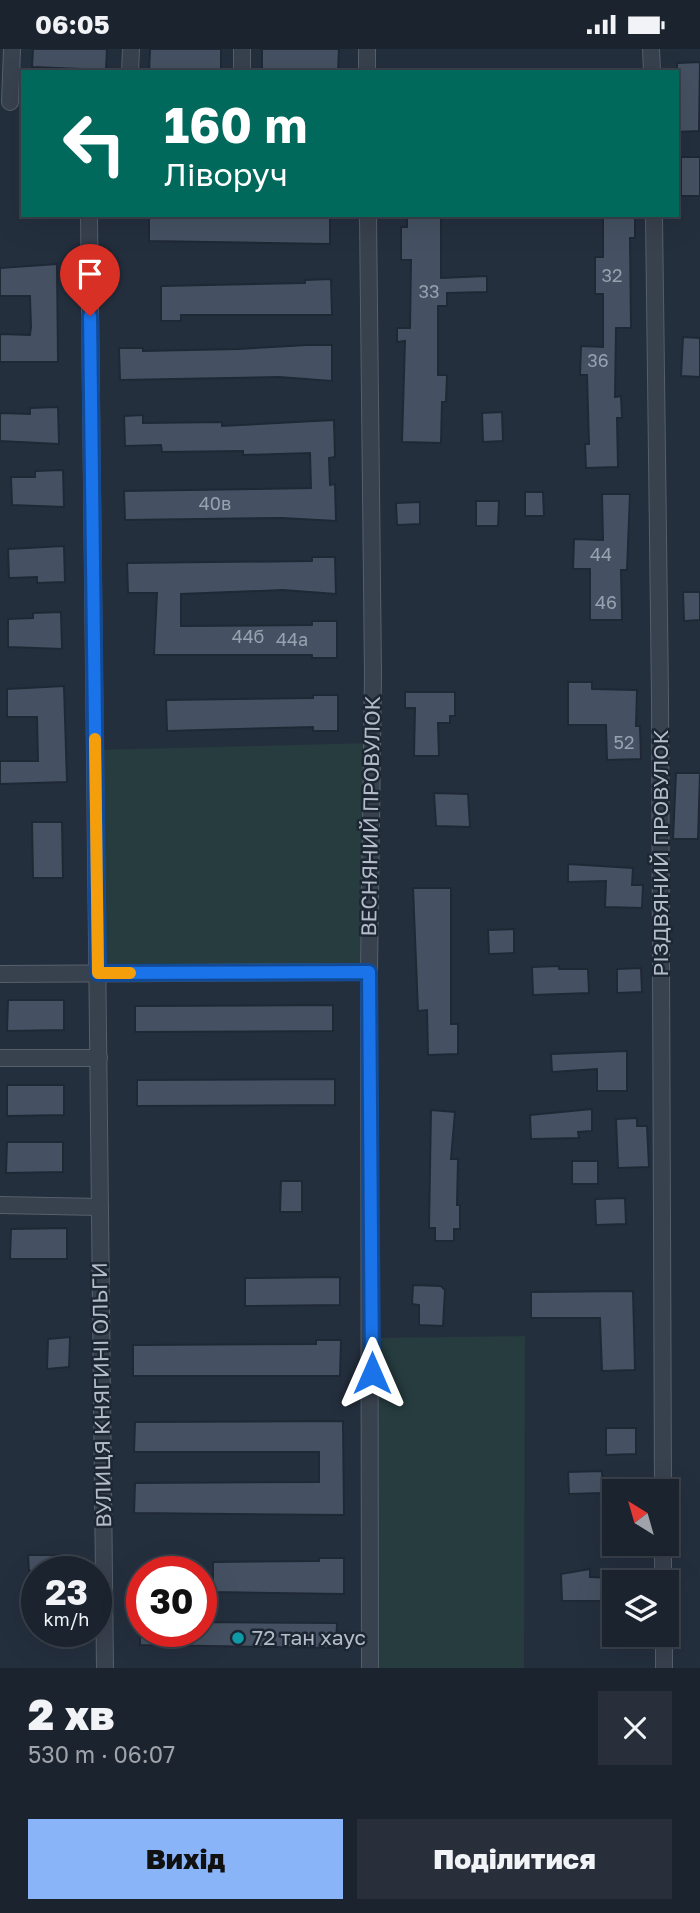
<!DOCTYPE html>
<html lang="uk">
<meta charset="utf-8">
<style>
body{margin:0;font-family:"Golos Text",sans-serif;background:#282f3a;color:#f1f3f6;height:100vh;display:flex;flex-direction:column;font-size:26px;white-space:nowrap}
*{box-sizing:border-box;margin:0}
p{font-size:23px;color:#a0a4aa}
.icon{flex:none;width:38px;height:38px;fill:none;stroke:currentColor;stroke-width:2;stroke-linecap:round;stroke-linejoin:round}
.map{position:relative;height:1619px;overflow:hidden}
.details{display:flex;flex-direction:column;background:#1b232e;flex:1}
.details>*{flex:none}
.guide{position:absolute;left:21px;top:21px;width:658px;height:147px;border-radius:0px;box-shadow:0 7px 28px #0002,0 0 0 2px #39404a;background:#00695c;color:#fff;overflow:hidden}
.needle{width:46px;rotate:323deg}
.fabs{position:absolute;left:602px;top:1430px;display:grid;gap:14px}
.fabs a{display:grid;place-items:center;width:77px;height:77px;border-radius:0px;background:#1b232e;box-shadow:0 7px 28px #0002,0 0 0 2px #39404a;font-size:35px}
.speed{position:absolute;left:21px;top:1507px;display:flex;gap:14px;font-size:35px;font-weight:700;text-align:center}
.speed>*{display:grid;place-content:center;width:91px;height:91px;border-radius:50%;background:#1b232e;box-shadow:0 7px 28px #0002,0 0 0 2px #39404a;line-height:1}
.speed small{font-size:18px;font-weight:400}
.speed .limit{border:10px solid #d22;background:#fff;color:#111}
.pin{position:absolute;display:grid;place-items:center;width:60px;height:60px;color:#fff;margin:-72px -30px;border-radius:50% 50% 50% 0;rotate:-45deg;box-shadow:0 0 7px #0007}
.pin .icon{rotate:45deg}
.me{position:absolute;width:77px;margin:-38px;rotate:0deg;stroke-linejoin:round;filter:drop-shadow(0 0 5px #0008)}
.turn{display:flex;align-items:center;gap:24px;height:147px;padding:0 28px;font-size:32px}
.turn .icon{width:91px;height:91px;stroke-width:2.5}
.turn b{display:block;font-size:49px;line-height:60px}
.round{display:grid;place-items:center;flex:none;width:74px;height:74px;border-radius:0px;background:#282f3a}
.headline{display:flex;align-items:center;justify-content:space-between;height:119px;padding:0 28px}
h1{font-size:42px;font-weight:800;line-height:52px}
.primary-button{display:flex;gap:14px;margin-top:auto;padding:14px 28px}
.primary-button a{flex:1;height:80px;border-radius:0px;background:#8ab4f8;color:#111;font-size:28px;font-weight:800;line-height:80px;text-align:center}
.primary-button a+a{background:#282f3a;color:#f1f3f6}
.status{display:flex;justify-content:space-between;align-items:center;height:49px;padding:0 35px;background:#1b232e;direction:ltr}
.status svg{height:19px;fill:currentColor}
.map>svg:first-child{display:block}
.green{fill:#263c3f}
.building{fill:#455162;stroke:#1f2835;stroke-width:2}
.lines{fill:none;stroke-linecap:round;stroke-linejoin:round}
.minor-casing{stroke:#565f6c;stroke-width:18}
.minor{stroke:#38414e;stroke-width:16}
.route-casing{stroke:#114b97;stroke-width:18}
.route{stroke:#1a73e8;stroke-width:12}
.slow{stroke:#f59e0b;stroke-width:12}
.culture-dot{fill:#0f9aa8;stroke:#1d2633;stroke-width:2.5}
.labels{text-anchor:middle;stroke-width:5;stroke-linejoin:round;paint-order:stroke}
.number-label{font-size:18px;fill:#98a1af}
.street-label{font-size:21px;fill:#b4bcc9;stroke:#1d2633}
.poi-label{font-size:21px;fill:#b4bcc9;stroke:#1d2633;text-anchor:start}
</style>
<div class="status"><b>06:05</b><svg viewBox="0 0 49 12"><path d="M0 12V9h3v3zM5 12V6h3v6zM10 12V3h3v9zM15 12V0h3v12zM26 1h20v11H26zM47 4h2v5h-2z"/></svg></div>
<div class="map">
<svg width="700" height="1619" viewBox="0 0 700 1619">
<rect width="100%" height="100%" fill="#242f3e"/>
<g class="green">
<path d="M373 694 369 923 98 924 95 701Z"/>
<path d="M525 1287 524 1619H370L371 1289Z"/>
</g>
<g class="building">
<path d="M33 0H107L106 21 32 18Z"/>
<path d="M150 0H221V23H149Z"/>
<path d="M262 0H339L338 23H262Z"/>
<path d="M700 13 699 82 677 83V14Z"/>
<rect x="681" y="108" width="19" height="39"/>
<path d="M149 166H330V195L149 192Z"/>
<path d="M407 166H441V229L487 227V243L447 244V257H438V326H447L446 353H442L441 394 402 393 405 292 397 293V279H410L411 211H401V178H407Z"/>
<path d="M603 166H635V189H630L631 279H616L615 348 621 347 622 369H617L618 418 586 419 585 395H589L587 326H580L581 297 603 298V245H595V208H603Z"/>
<path d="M57 215 58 313H0V285L30 286 31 278 30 247H0V219Z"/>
<path d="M331 230 332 266H181V272H161V237L305 234V231Z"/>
<path d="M683 288 700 289V328L681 327Z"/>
<path d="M307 296H332V332L279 328 120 331 119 299H143V302L239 300Z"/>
<path d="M58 358 59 395 0 392V364L30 365V359Z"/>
<path d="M502 363 503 392 483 393 482 364Z"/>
<path d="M143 366V374L222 373V377L334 371 335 408 329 409 330 436 335 435 336 472 282 469 125 471 124 442 311 439 310 404 243 406V402L162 403 161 396 125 397 124 367Z"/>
<path d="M63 421 64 458 12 456 11 428H35V422Z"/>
<path d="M525 443H543L544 467H525Z"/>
<path d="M602 445H630L627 521H621L622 571H590V520H573L574 490 603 491Z"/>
<path d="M476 452H499L498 477H476Z"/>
<path d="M420 453V475L397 476 396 454Z"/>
<path d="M64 497 65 533 37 534V528L9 529 8 500Z"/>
<path d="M312 508H335L336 545 283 541 181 545V577L312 576V572H337V609H312V606H154L157 544H128L127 514 312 512Z"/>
<path d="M683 543H700V571L684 572Z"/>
<path d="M61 563 62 600 8 598V570L33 569V564Z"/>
<path d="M568 633H592V640L637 641 636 677H640L641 710 607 711 606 676H568Z"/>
<path d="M64 637 67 733 0 735V712H38L37 668H7V640Z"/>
<path d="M405 643H455V667H450V674H438L439 707H414L415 659H405Z"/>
<path d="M313 646H338V682H313V678L167 682 166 651 313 649Z"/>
<path d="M676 724H700L698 790H673Z"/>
<path d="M434 744 468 745 470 778 436 777Z"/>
<path d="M32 773H62L63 829H33Z"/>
<path d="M568 815 633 819 632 836H643L642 859 605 858 606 832 568 833Z"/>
<path d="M413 839H451V975H458V1005L428 1006 427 961 418 962Z"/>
<path d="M514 880V904L489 905 488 881Z"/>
<path d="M559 917V920H588L589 944 533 946 532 918Z"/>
<path d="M641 919 642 943 617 944V920Z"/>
<path d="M8 951H64V981L7 982Z"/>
<path d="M333 956V982L135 983V957Z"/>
<path d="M627 1002V1042H597V1020L552 1023 551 1005Z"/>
<path d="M335 1030V1056L137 1057V1031Z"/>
<path d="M7 1036H64V1066L7 1067Z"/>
<path d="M592 1060V1082L578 1083 579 1089 531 1090 530 1066Z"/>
<path d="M431 1061 455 1063 451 1110H458L457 1156H460V1180H454V1192H435V1179H429Z"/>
<path d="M637 1069V1077H647L649 1118 618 1119 616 1070Z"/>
<path d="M7 1093H63V1123L6 1124Z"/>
<rect x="572" y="1112" width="26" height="23"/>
<path d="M281 1132H302V1163H280Z"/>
<path d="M625 1149 626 1175 596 1176 595 1150Z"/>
<path d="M67 1179V1210H10L11 1180Z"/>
<path d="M340 1228V1256L245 1257V1229Z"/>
<path d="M413 1236 441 1237 445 1241 443 1277 419 1276V1256L412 1255Z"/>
<path d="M633 1242 635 1321 602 1322 600 1269H531V1243Z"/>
<path d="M70 1288 69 1318 47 1320 48 1290Z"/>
<path d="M316 1291H341L340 1327H133V1296L316 1295Z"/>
<path d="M343 1372 344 1466 134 1464 135 1434 319 1433V1403H134L135 1373Z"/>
<path d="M606 1379H636V1405L606 1406Z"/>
<path d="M602 1422 603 1444 569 1445 568 1423Z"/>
<path d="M28 1506H65V1522H29Z"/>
<path d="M319 1509H344V1545L213 1543V1513L319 1512Z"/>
<path d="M590 1520V1528L614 1529V1552H562L561 1525Z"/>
<path d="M201 1573 337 1574 336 1599 140 1596V1582H201Z"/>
</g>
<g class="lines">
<g class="minor-casing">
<g id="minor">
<path d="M651 0 652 23"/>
<path d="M130 23 131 0"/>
<path d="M242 23V0"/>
<path d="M367 23V0"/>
<path d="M10 53 12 0"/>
<path d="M89 166 105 1619"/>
<path d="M368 166 373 626 369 923 370 1619"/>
<path d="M654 166 660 648 663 1442"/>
<path d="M0 925 369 923"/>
<path d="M0 1009H99"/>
<path d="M0 1156 100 1158V1165"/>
<path d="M663 1494V1533"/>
<path d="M664 1586V1619"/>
</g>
</g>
<use href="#minor" class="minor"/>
</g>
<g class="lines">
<g class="route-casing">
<path id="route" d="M90 267 98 924 369 923 372 1324"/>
</g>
<use href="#route" class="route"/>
<path class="slow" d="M95 690 98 924H130"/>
</g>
<circle class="culture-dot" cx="238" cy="1589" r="7"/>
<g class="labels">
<g class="number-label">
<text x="612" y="233">32</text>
<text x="429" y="249">33</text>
<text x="598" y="318">36</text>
<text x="215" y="461">40в</text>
<text x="601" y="512">44</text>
<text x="606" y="560">46</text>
<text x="248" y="594">44б</text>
<text x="292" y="597">44а</text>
<text x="624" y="700">52</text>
</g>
<g class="street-label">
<text transform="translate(371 767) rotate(-89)" y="7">ВЕСНЯНИЙ ПРОВУЛОК</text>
<text transform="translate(661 804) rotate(-90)" y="7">РІЗДВЯНИЙ ПРОВУЛОК</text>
<text transform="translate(102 1346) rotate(-91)" y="7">ВУЛИЦЯ КНЯГИНІ ОЛЬГИ</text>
</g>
<g class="poi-label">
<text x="252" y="1596">72 тан хаус</text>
</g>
</g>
</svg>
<div class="fabs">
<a><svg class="needle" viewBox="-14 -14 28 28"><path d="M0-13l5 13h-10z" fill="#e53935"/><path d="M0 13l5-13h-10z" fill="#a0a4aa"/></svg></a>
<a><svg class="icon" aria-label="layers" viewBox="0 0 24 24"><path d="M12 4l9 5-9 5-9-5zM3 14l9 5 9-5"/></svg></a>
</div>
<div class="speed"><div>23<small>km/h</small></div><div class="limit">30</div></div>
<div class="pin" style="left:90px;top:267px;background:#d93025"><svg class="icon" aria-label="arrive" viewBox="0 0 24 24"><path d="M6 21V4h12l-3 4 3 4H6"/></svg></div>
<svg class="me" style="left:372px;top:1324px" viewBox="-20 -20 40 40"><path d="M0-17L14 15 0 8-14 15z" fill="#1a73e8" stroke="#fff" stroke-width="4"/></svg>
<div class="guide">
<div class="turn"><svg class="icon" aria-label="left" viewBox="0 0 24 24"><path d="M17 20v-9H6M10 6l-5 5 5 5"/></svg><div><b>160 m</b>Ліворуч</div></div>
</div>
</div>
<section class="details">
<div class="headline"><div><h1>2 хв</h1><p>530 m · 06:07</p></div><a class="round"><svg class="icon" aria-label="close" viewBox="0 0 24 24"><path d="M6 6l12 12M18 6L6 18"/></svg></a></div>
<div class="primary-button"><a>Вихід</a><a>Поділитися</a></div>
</section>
